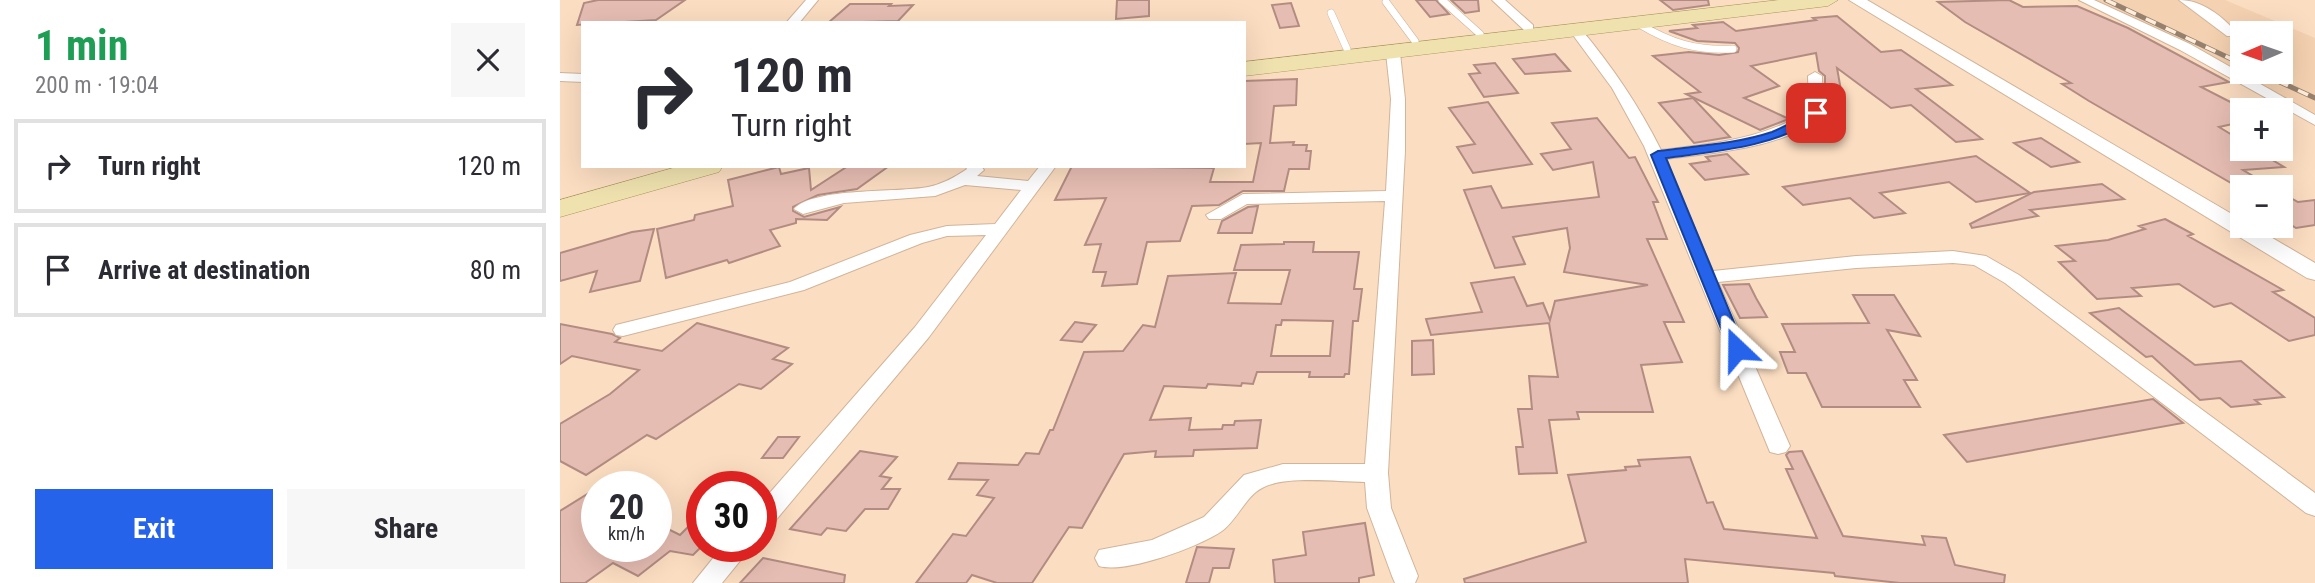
<!DOCTYPE html>
<meta charset="utf-8">
<style>
body{margin:0;font-family:"Roboto Condensed",sans-serif;background:#f7f7f7;color:#2b2b33;height:100vh;display:flex;flex-direction:column;font-size:26px;white-space:nowrap}
*{box-sizing:border-box;margin:0}
p{font-size:23px;color:#7c7c81}
.icon{flex:none;width:38px;height:38px;fill:none;stroke:currentColor;stroke-width:2;stroke-linecap:round;stroke-linejoin:round}
.map{position:relative;flex:1;overflow:hidden}
.details{display:flex;flex-direction:column;background:#fff;width:560px}
.details>*{flex:none}
.banner{position:absolute;left:21px;top:21px;width:665px;height:147px;border-radius:0px;box-shadow:0 7px 28px #0002;background:#fff;color:#2b2b33;overflow:hidden}
.needle{width:46px;rotate:268deg}
.buttons{position:absolute;left:1670px;top:21px;display:grid;gap:14px}
.buttons a{display:grid;place-items:center;width:63px;height:63px;border-radius:0px;background:#fff;box-shadow:0 7px 28px #0002;font-size:35px}
.speed{position:absolute;left:21px;top:471px;display:flex;gap:14px;font-size:35px;font-weight:700;text-align:center}
.speed>*{display:grid;place-content:center;width:91px;height:91px;border-radius:50%;background:#fff;box-shadow:0 7px 28px #0002;line-height:1}
.speed small{font-size:18px;font-weight:400}
.speed .limit{border:10px solid #d22;background:#fff;color:#111}
.pin{position:absolute;display:grid;place-items:center;width:60px;height:60px;color:#fff;margin:-30px;border-radius:14px;box-shadow:0 4px 10px #0006}
.me{position:absolute;width:77px;margin:-38px;rotate:337deg;stroke-linejoin:round;filter:drop-shadow(0 0 5px #0008)}
.turn{display:flex;align-items:center;gap:24px;height:147px;padding:0 35px;font-size:32px}
.turn .icon{width:91px;height:91px;stroke-width:2.5}
.turn b{display:block;font-size:49px;line-height:60px}
.round{display:grid;place-items:center;flex:none;width:74px;height:74px;border-radius:0px;background:#f7f7f7}
.summary{display:flex;align-items:center;justify-content:space-between;height:119px;padding:0 35px}
h1{font-size:42px;font-weight:700;line-height:52px;color:#1e9e55}
.cta{display:flex;gap:14px;margin-top:auto;padding:14px 35px}
.cta a{flex:1;height:80px;border-radius:0px;background:#2563eb;color:#fff;font-size:28px;font-weight:700;line-height:80px;text-align:center}
.cta a+a{background:#f7f7f7;color:#2b2b33}
ul{padding:0;list-style:none}
li{display:flex;align-items:center;gap:21px;height:94px;margin:0 14px 10px;padding:0 21px;border:4px solid #e1e1e2;border-radius:0px}
li div{flex:1}
li b{display:block;font-size:26px}
li em{font-style:normal}
main{display:flex;flex:1;min-height:0}
.map>svg:first-child{display:block}
.built{fill:#f4d1b0;fill-rule:evenodd}
.building{fill:#e6bdb2;stroke:#b28c82;stroke-width:2;fill-rule:evenodd}
.lines{fill:none;stroke-linecap:round;stroke-linejoin:round}
.service-casing{stroke:#d1b49a;stroke-width:8}
.minor-casing{stroke:#d1b49a;stroke-width:2}
.tertiary-casing{stroke:#d1b49a;stroke-width:2}
.primary-casing{stroke:#a7955a;stroke-width:1}
.service{stroke:#fff;stroke-width:7}
.minor{fill:#fff;fill-rule:evenodd}
.tertiary{fill:#fff;fill-rule:evenodd}
.primary{fill:#efe2af;fill-rule:evenodd}
.rail-casing{stroke:#95816e;stroke-width:5}
.rail{stroke:#ffeddc;stroke-width:3.5;stroke-dasharray:11;stroke-linecap:butt}
.route{fill:#2563eb;stroke:#184099;stroke-width:2}
</style>
<main>
<section class="details">
<div class="summary"><div><h1>1 min</h1><p>200 m · 19:04</p></div><a class="round"><svg class="icon" aria-label="close" viewBox="0 0 24 24"><path d="M6 6l12 12M18 6L6 18"/></svg></a></div>
<ul>
<li><svg class="icon" aria-label="right" viewBox="0 0 24 24"><path d="M7 20v-9h11M14 6l5 5-5 5"/></svg><div><b>Turn right</b></div><em>120 m</em></li>
<li><svg class="icon" aria-label="arrive" viewBox="0 0 24 24"><path d="M6 21V4h12l-3 4 3 4H6"/></svg><div><b>Arrive at destination</b></div><em>80 m</em></li>
</ul>
<div class="cta"><a>Exit</a><a>Share</a></div>
</section>
<div class="map">
<svg width="1755" height="583" viewBox="0 0 1755 583">
<rect width="100%" height="100%" fill="#fbddc1"/>
<path class="built" d="M1533 0H1665L1755 38V113ZM1682 33H1720V72H1682Z"/>
<g class="building">
<path d="M38 0H125L96 20 17 25 24 3Z"/>
<path d="M557 0H589V16L556 19Z"/>
<path d="M856 0H876L889 14 870 17Z"/>
<path d="M891 0H918L919 11 905 13Z"/>
<path d="M1100 0H1148L1149 5 1113 10Z"/>
<path d="M1449 0 1463 7 1517 6 1568 28 1669 82 1641 87 1686 110H1682V122L1659 127 1682 141V149H1694L1724 167 1683 170 1698 179 1671 183 1529 101 1502 84 1511 83 1405 22 1378 2Z"/>
<path d="M731 3 739 26 720 28 712 5Z"/>
<path d="M290 4H331L329 6 353 5 338 21 268 23Z"/>
<path d="M1277 16 1321 52 1341 50 1392 85 1356 89 1422 139 1396 142 1351 105 1331 108 1277 68 1284 107 1265 105V76L1259 71 1256 53 1191 66 1219 86 1184 98 1229 119 1200 130 1126 94 1140 92 1093 56 1129 52 1159 55 1178 52 1179 48 1175 43 1137 41 1109 31 1137 28 1133 25 1163 22 1176 31 1256 20 1253 18Z"/>
<path d="M995 54 1010 71 965 74 953 59Z"/>
<path d="M935 63 958 93 924 97 909 74 920 73 914 65Z"/>
<path d="M737 79 736 105 714 106 710 143 734 142 733 145H747L746 151H751L749 169H729L724 191H683L659 205 632 206 620 241 587 242 577 284 542 286 546 272H533L541 244 525 245 546 198 495 200 512 166 654 168 650 182H693L701 143 684 144V81Z"/>
<path d="M1133 98 1170 137 1134 143 1099 103Z"/>
<path d="M928 102 972 164 913 173 897 147 915 144 889 108Z"/>
<path d="M1037 118 1069 158 1075 157 1098 202H1093L1107 239H1087L1124 322H1104L1122 362 1081 365 1093 412H1017L1019 419 989 420 997 473 959 474 956 447H963L958 409H972L969 376 998 377 989 323 871 335 866 319 922 312 911 283 954 277 967 306 983 303 990 320 995 301 1088 285 1004 272 1010 248 1007 228 953 237 965 264 935 268 904 190 931 186 942 208 1039 197 1033 162 993 170 981 154 1011 149 992 123Z"/>
<path d="M1481 138 1519 162 1491 167 1454 143Z"/>
<path d="M1167 154 1188 174 1145 180 1130 164 1150 161 1146 157Z"/>
<path d="M1416 156 1470 193 1416 202 1389 182 1320 193 1345 213 1314 218 1290 198 1243 205 1223 187Z"/>
<path d="M288 166H329L297 189 258 195 233 207V211L244 217 280 207 267 220 236 219V223L210 230 220 246 169 263 167 260 106 278 97 229 134 220 135 215 173 206 168 180 219 167 221 174 249 168 251 190Z"/>
<path d="M1542 184 1564 199 1470 210 1478 216 1412 228 1410 224 1474 192Z"/>
<path d="M1720 192 1738 202 1755 200V225L1736 228 1720 218Z"/>
<path d="M698 206 692 233H658L662 221 688 207Z"/>
<path d="M1605 219 1633 234 1628 236 1723 290 1713 292 1755 318V335L1729 341 1671 303 1654 307 1619 284 1572 288 1581 296 1537 299 1499 262 1515 261 1496 246 1548 240 1585 229 1579 226Z"/>
<path d="M94 229 80 281 30 292 37 271 0 281V253L72 232Z"/>
<path d="M724 242H754L753 252H799L794 289H802L798 321H793L789 374H785L784 377H749L750 372H697L693 384 682 383 681 386 648 384 646 388 604 386 590 420 631 418 629 430 662 429 663 425H674L675 421 701 420 697 448 634 450 633 456 595 457 596 451 564 454 522 528 509 527 472 583H437L412 575 406 583H356L393 534 406 536 434 498 417 495 428 480 389 479 398 463 458 465 466 453 479 454 490 430H493L524 352 563 351 583 325 595 327 608 276 676 273 668 303 721 304 730 270H674L681 245 724 244ZM722 320 773 321 770 356H711L716 325H721Z"/>
<path d="M1189 284 1196 298 1207 317 1180 318 1163 285Z"/>
<path d="M1293 295H1334L1360 336 1327 330 1357 380H1344L1360 407H1262L1246 373H1228L1220 352H1235L1222 324 1309 323Z"/>
<path d="M1559 308 1635 365 1681 361 1724 397 1695 400 1700 404 1671 407 1660 398 1640 400 1592 356 1586 357 1530 313Z"/>
<path d="M515 322 536 325 522 342 501 340Z"/>
<path d="M137 323 228 348 213 359 232 364 201 389 179 384 96 439 87 435 26 475 0 461V424L50 394 79 370 12 356 0 364V324L52 334 60 338 55 342 102 351Z"/>
<path d="M873 340 874 374 852 375V341Z"/>
<path d="M1593 399 1623 423 1407 462 1384 435Z"/>
<path d="M218 437H239L223 458H202Z"/>
<path d="M300 451 337 457 320 476 331 478 322 489H340L328 509H305L286 531 267 528 261 535 230 529Z"/>
<path d="M1242 451 1283 536 1365 545 1362 536 1386 538 1395 565 1445 575 1444 583H1340L1275 576 1274 573 1125 559 1128 583H905L904 579 1026 542 1008 475 1066 470 1065 467 1080 466 1078 460 1130 457 1147 503 1153 502 1164 529 1257 538 1226 469H1233L1226 455 1229 452Z"/>
<path d="M37 488V546H96V523L120 535 142 513V546L133 555 110 551 78 576 53 563 25 583H0V511Z"/>
<path d="M805 523 814 575 799 578V583H715L713 560 746 555 743 532Z"/>
<path d="M637 547 674 549 669 568H653L649 583H626Z"/>
<path d="M203 558 285 575 284 583H180Z"/>
</g>
<g class="lines">
<g class="service-casing">
<g id="service">
<path d="M882 0 920 34"/>
<path d="M826 2 855 41"/>
<path d="M771 13 787 49"/>
<path d="M1079 24C1111 43 1136 51 1173 49"/>
</g>
</g>
<g class="minor-casing">
<g id="minor">
<path d="M246 0H258L239 23H226Z"/>
<path d="M932 0H945L973 25V31H965Z"/>
<path d="M1519 0H1534L1630 44 1755 115V125L1620 50Z"/>
<path d="M1619 0C1642 0 1662 16 1677 33L1675 36H1667Z"/>
<path d="M1016 27 1020 28C1052 66 1079 106 1101 150 1153 144 1203 139 1249 111L1248 76 1255 72 1262 76 1263 113C1232 148 1150 153 1105 159L1153 271 1296 256 1393 251 1426 256 1459 275 1755 493V516L1746 513 1445 283 1414 265 1393 263 1296 268 1158 282 1230 446 1226 452 1218 454 1210 452 1084 146 1052 88 1010 31Z"/>
<path d="M833 49 840 53 845 99V151L828 473 831 508 858 576 855 583H835L832 576 807 508 805 482C778 482 726 475 702 488 686 496 677 520 662 531 639 547 565 574 539 566L535 558 539 550 592 540 644 517 684 475 723 464H805L825 201 687 204 661 219H649L646 215 683 194 826 191 831 99 826 53Z"/>
<path d="M0 73 23 74V82L0 81Z"/>
<path d="M405 166H421L424 170 417 176 468 181 480 166H496L369 337 210 527 201 530V503L355 327 426 235 387 236 362 243 244 290 63 336 56 335 53 330 56 325 230 282 350 235 387 226 435 224 461 190 405 185 375 196 284 203 243 214 234 209C254 187 337 193 368 187 383 184 395 177 407 169Z"/>
<path d="M163 546H192L162 583H133Z"/>
</g>
</g>
<g class="tertiary-casing">
<path id="tertiary" d="M1289 0H1307L1682 220V226H1692L1755 263V280L1747 278Z"/>
</g>
<g class="primary-casing">
<g id="primary">
<path d="M1219 0H1278L1268 6 684 76V62Z"/>
<path d="M120 166H163L159 172 0 217V200Z"/>
</g>
</g>
<use href="#service" class="service"/>
<use href="#minor" class="minor"/>
<use href="#tertiary" class="tertiary"/>
<use href="#primary" class="primary"/>
<g class="rail-casing">
<g id="rail">
<path d="M1546 0 1682 64"/>
<path d="M1698 72 1755 98"/>
</g>
</g>
<use href="#rail" class="rail"/>
</g>
<path class="route" d="M1256 110 1262 113 1260 116C1216 147 1158 151 1106 158L1185 349 1183 353H1171L1091 155 1098 151C1135 146 1176 144 1212 132 1228 126 1241 115 1256 110Z"/>
</svg>
<div class="buttons">
<a><svg class="needle" viewBox="-14 -14 28 28"><path d="M0-13l5 13h-10z" fill="#e53935"/><path d="M0 13l5-13h-10z" fill="#7c7c81"/></svg></a>
<a>+</a>
<a>−</a>
</div>
<div class="speed"><div>20<small>km/h</small></div><div class="limit">30</div></div>
<div class="pin" style="left:1256px;top:113px;background:#d93025"><svg class="icon" aria-label="arrive" viewBox="0 0 24 24"><path d="M6 21V4h12l-3 4 3 4H6"/></svg></div>
<svg class="me" style="left:1177px;top:349px" viewBox="-20 -20 40 40"><path d="M0-17L14 15 0 8-14 15z" fill="#2563eb" stroke="#fff" stroke-width="4"/></svg>
<div class="banner">
<div class="turn"><svg class="icon" aria-label="right" viewBox="0 0 24 24"><path d="M7 20v-9h11M14 6l5 5-5 5"/></svg><div><b>120 m</b>Turn right</div></div>
</div>
</div>
</main>
